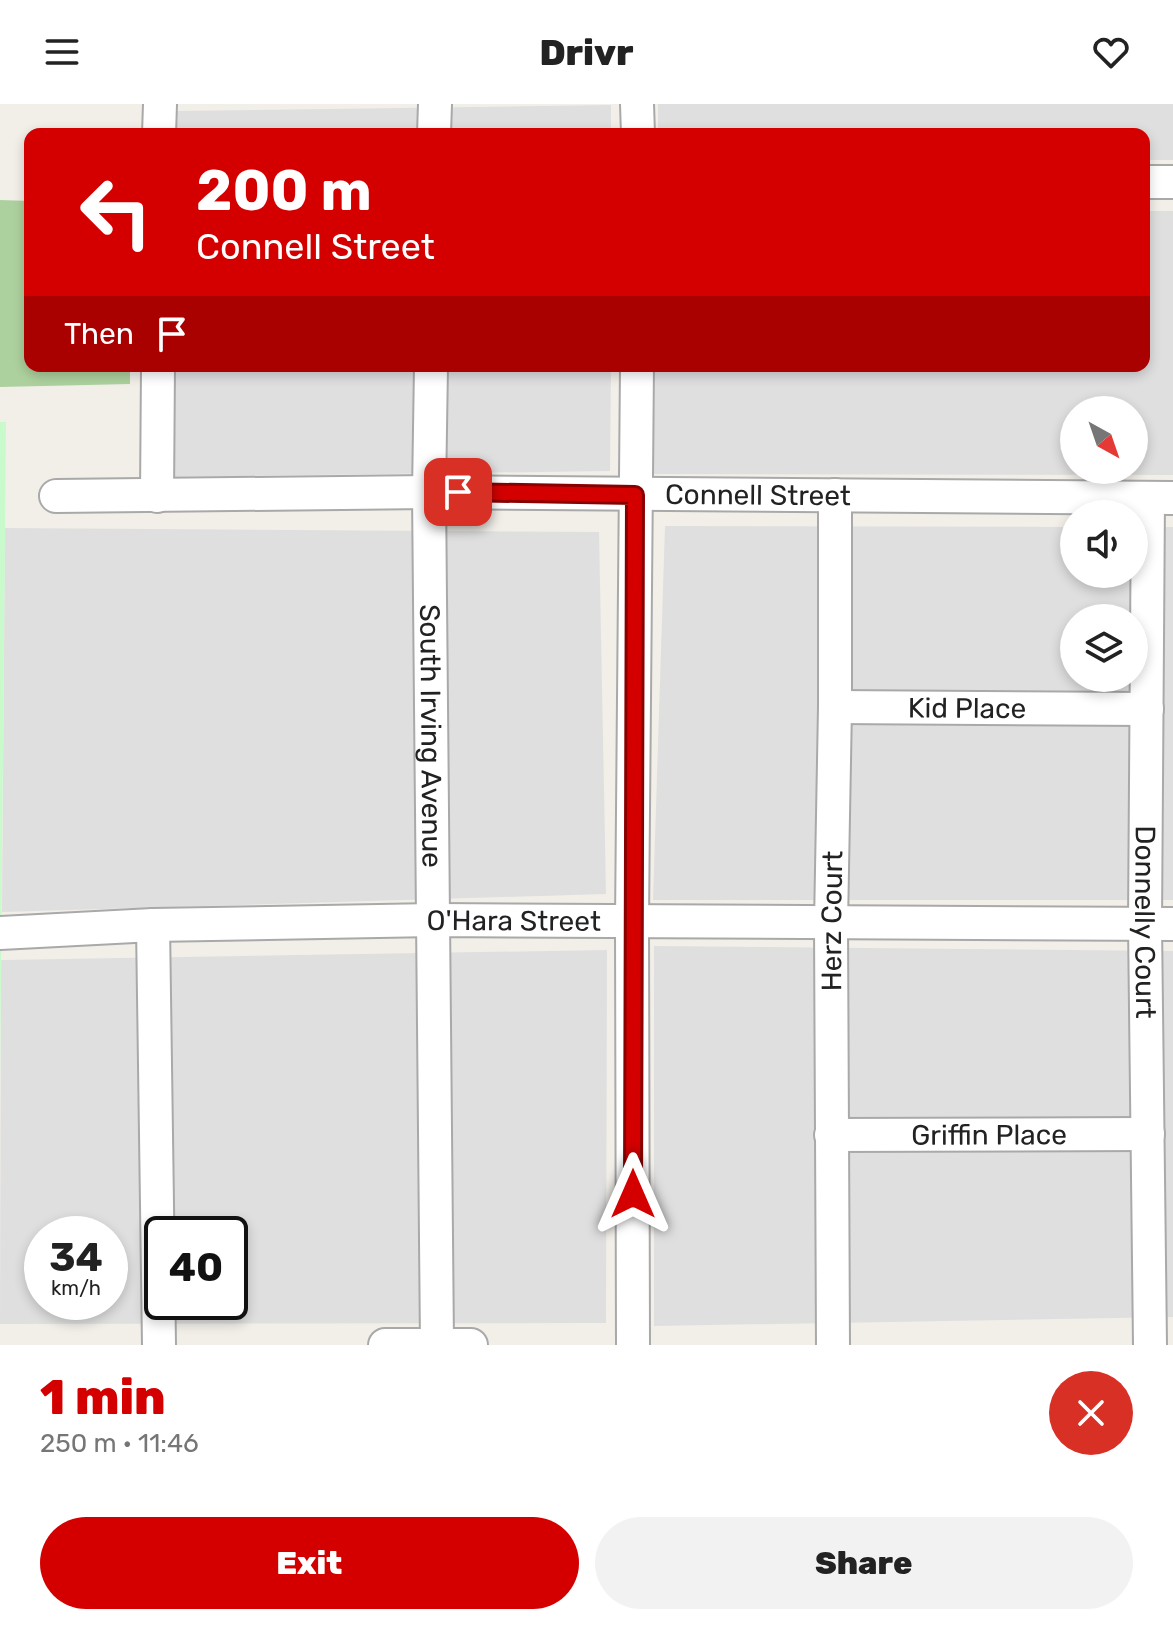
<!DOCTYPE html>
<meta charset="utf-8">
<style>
body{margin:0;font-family:Rubik,sans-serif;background:#f2f2f2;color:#222;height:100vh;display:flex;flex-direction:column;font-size:30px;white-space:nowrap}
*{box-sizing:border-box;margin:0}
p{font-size:26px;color:#767676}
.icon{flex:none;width:44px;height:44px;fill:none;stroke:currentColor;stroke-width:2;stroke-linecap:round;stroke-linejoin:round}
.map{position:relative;height:1241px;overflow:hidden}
.details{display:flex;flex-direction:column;background:#fff;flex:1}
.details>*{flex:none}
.banner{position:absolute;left:24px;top:24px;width:1126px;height:244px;border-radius:16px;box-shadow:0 4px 12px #0003;background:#d40000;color:#fff;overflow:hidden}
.needle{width:52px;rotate:140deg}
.tools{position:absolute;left:1060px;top:292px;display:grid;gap:16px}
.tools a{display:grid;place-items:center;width:88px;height:88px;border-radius:50%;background:#fff;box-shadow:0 4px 12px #0003;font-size:40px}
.speed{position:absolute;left:24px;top:1112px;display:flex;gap:16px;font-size:40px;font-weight:700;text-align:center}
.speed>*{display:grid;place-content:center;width:104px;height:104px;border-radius:50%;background:#fff;box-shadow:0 4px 12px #0003;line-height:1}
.speed small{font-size:20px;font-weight:400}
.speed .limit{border:4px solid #111;border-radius:12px;background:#fff;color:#111}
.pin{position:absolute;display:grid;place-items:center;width:68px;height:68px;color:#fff;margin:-34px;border-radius:16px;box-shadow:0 4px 12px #0006}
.me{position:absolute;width:88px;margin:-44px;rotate:0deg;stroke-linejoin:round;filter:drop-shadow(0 0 6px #0008)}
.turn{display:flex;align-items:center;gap:28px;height:168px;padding:0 40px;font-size:36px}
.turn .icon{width:104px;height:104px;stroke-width:2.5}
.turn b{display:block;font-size:56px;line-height:68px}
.then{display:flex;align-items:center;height:76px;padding:0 40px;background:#0003;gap:16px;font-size:30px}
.round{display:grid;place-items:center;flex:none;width:84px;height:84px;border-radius:42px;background:#f2f2f2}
.headline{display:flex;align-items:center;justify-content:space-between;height:136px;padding:0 40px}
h1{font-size:48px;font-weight:800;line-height:60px;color:#d40000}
.primary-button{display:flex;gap:16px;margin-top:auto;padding:16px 40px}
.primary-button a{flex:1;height:92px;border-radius:48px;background:#d40000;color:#fff;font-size:32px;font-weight:800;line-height:92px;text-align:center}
.primary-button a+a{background:#f2f2f2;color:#222}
header{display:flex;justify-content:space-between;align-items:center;height:104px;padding:0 40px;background:#fff;font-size:36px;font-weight:800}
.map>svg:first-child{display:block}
.residential{fill:#e0dfdf;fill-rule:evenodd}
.forest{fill:#add19e}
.park{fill:#c8facc}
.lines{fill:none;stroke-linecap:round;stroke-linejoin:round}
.minor-casing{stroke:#a9a9a9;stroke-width:36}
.minor{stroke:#fff;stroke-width:32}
.route-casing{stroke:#8a0000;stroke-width:20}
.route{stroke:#d40000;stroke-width:14}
.labels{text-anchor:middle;stroke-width:7;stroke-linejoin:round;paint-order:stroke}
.street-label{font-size:28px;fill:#222;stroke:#fff}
</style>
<header><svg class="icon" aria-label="menu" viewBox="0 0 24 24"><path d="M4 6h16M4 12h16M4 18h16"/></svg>Drivr<svg class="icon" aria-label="heart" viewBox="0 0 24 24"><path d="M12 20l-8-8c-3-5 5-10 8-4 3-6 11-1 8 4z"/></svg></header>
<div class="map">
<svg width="1173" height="1241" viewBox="0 0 1173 1241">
<rect width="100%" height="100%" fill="#f2efe9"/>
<g class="residential">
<path d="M658 0H1173V56H1144V30H658Z"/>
<path d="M611 1V30H175V7Z"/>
<path d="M1144 107H1173V371L653 370 655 262H1144ZM1134 306V366H1074V306Z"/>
<path d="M172 262H611L610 367 171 373Z"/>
<path d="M665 422 1074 423V470H1134V423H1173V796H653ZM1074 514H1134V574H1074Z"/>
<path d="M5 424 599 428 606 790 2 808Z"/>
<path d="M654 842 1173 847V1213L654 1222Z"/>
<path d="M607 846 606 1219 0 1220 1 856ZM42 1130H110V1198H42ZM162 1130H230V1198H162Z"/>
</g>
<path class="forest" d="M0 96 30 97V262H130V280L0 283Z"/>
<path class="park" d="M0 318H6L0 979Z"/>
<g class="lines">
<g class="minor-casing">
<g id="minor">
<path d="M637 0 638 30"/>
<path d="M159 30 160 0"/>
<path d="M434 30 435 0"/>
<path d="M1144 78H1173"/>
<path id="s1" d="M431 262 429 388 437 1240"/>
<path id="s2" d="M56 392 429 388 1173 394"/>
<path d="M157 392 158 262"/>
<path id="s3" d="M1148 394 1145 820 1150 1241"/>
<path id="s4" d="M835 603 1147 605"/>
<path d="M153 821 159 1241"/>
<path id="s5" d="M0 829 153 821 434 816 1173 820"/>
<path id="s6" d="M831 1031 1148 1030"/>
<path d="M385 1241H471"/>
<path d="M633 1241 632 818 637 262"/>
<path id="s7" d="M833 1241 831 820 835 603V391"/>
</g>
</g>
<use href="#minor" class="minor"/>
</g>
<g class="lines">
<g class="route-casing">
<path id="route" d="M458 388 635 391 633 1090"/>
</g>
<use href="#route" class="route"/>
</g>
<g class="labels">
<g class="street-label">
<text dy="10" stroke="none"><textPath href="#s2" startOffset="702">Connell Street</textPath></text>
<text dy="10" stroke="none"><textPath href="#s4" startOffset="132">Kid Place</textPath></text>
<text dy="10" stroke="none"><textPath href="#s1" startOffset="370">South Irving Avenue</textPath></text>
<text dy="10" stroke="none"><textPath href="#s7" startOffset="424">Herz Court</textPath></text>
<text dy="10" stroke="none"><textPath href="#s5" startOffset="514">O'Hara Street</textPath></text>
<text dy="10" stroke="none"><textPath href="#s3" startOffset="424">Donnelly Court</textPath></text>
<text dy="10" stroke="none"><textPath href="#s6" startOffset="158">Griffin Place</textPath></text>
</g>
</g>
</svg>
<div class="tools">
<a><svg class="needle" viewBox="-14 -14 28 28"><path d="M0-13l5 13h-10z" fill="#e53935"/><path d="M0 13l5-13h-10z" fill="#767676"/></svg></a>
<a><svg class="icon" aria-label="sound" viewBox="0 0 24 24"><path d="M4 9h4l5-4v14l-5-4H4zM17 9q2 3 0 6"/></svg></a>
<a><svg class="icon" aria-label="layers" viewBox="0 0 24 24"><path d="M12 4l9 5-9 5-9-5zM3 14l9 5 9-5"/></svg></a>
</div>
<div class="speed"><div>34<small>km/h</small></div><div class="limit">40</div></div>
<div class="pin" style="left:458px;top:388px;background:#d93025"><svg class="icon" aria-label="arrive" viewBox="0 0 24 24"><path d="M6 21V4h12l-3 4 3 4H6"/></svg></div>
<svg class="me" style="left:633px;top:1090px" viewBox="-20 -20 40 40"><path d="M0-17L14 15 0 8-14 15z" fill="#d40000" stroke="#fff" stroke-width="4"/></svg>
<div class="banner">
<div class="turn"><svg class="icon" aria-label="left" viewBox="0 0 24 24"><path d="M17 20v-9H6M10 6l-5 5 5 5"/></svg><div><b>200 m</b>Connell Street</div></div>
<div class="then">Then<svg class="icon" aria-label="arrive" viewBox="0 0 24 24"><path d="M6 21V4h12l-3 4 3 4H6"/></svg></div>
</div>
</div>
<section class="details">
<div class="headline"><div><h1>1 min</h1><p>250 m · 11:46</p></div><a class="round" style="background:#d93025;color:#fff"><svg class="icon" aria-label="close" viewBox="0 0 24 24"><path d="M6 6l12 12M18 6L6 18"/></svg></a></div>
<div class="primary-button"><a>Exit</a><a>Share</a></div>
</section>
